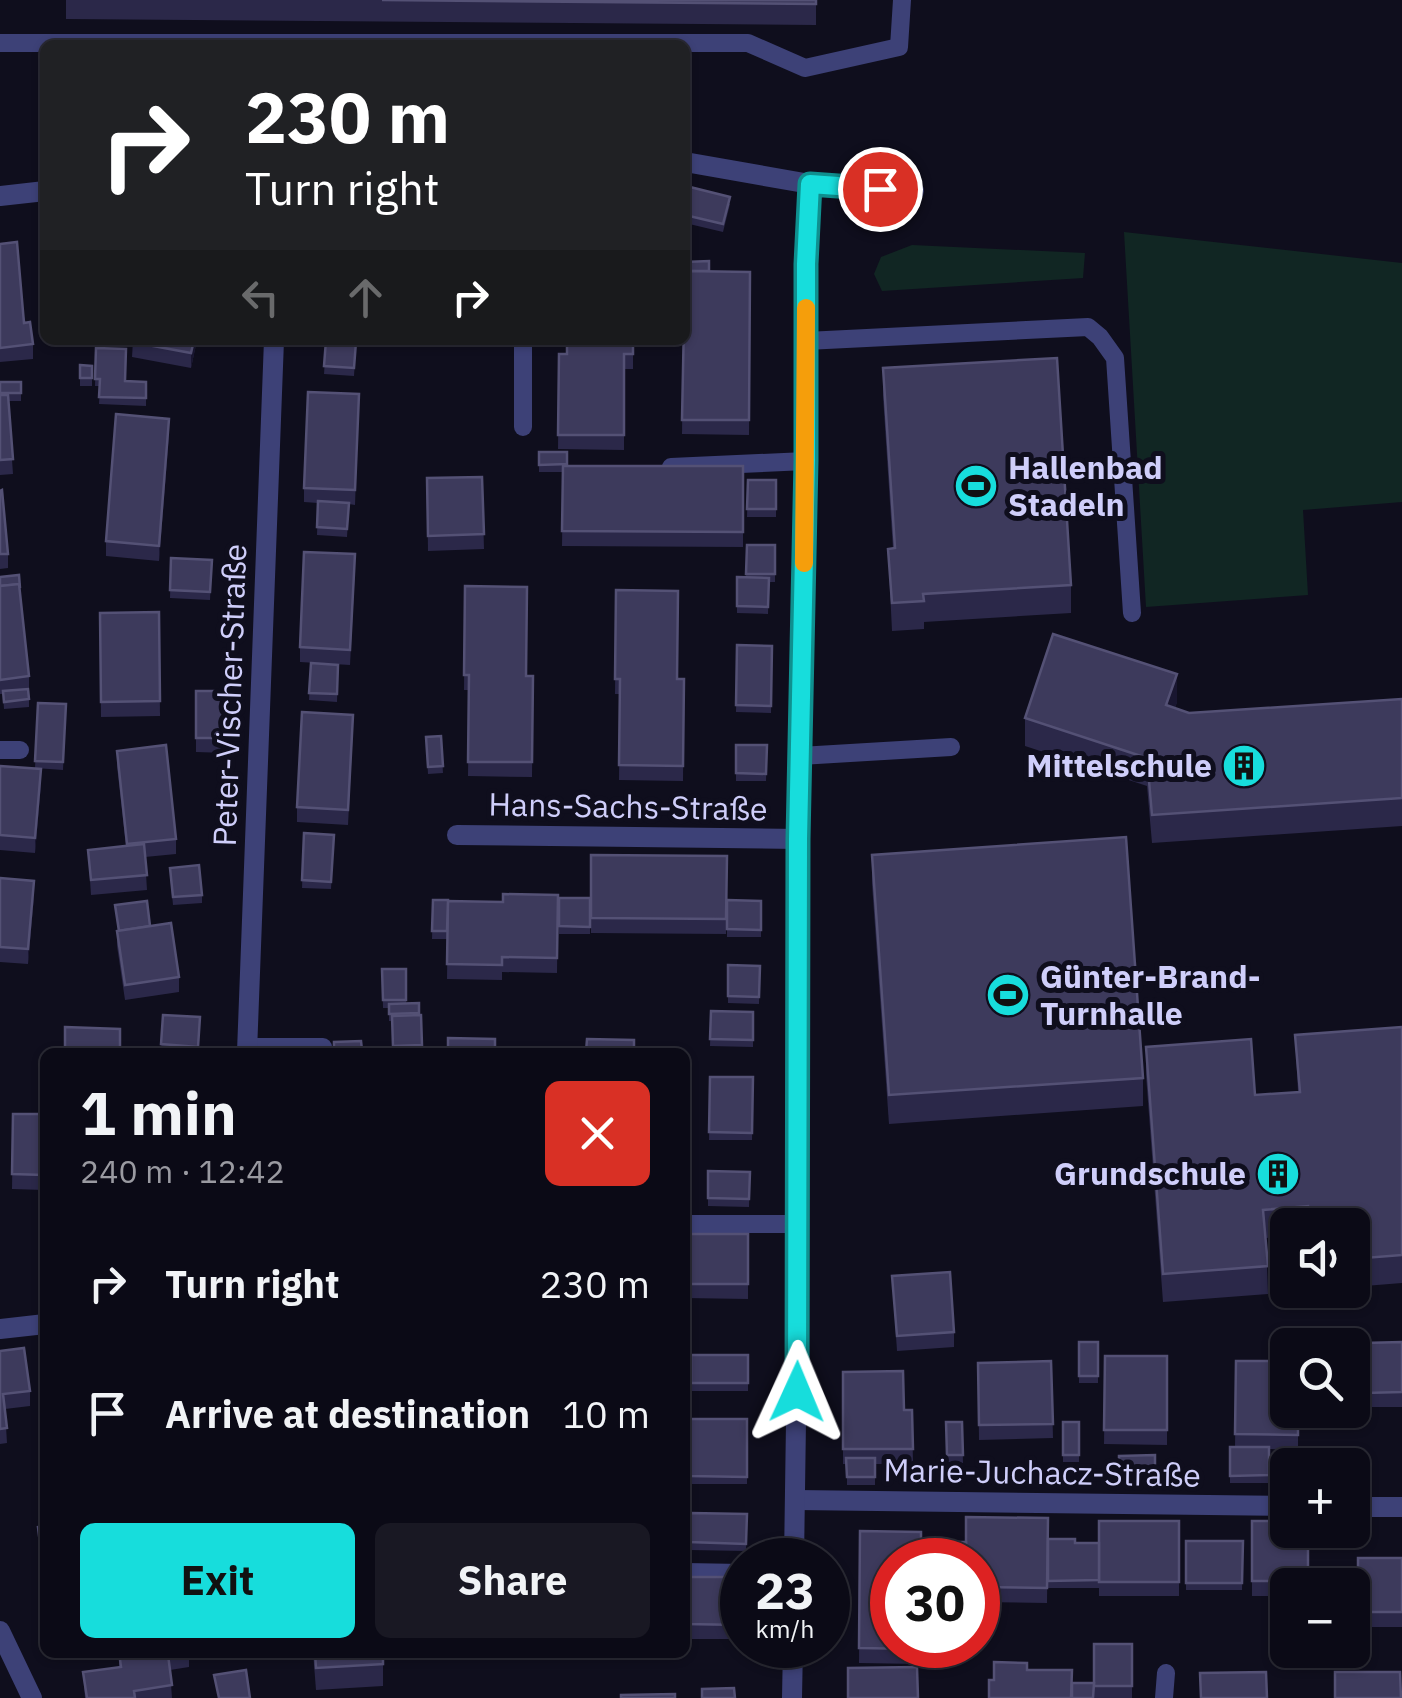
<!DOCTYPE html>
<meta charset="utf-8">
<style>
body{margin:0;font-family:"IBM Plex Sans",sans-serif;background:#191823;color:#f1f3f6;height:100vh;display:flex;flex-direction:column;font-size:38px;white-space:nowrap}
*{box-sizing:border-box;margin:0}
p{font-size:32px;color:#9a9aa1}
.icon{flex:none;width:55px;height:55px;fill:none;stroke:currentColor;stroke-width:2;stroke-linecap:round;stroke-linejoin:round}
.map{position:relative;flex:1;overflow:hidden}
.details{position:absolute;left:40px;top:1048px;width:650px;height:610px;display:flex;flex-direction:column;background:#0b0a16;border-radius:15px;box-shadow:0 2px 8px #0004,0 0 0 2px #2b2b35}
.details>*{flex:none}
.guide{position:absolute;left:40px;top:40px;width:650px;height:305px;border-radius:15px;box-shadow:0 2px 8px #0004,0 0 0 2px #2b2b35;background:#202124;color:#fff;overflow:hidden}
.buttons{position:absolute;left:1270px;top:1208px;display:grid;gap:20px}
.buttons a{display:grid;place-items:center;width:100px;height:100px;border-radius:15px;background:#0b0a16;box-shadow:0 2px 8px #0004,0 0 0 2px #2b2b35;font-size:50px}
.speed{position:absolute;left:720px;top:1538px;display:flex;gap:20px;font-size:50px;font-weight:700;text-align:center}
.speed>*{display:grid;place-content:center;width:130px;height:130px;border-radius:50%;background:#0b0a16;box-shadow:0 2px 8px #0004,0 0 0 2px #2b2b35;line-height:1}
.speed small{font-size:25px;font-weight:400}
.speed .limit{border:15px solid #d22;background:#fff;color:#111}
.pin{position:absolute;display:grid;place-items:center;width:85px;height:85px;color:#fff;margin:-42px;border:5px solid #fff;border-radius:50%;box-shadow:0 2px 10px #0007}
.me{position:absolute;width:110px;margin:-55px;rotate:1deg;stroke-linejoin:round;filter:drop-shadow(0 0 8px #0008)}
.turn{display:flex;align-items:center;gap:35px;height:210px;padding:0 40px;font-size:45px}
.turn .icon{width:130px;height:130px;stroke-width:2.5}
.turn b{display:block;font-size:70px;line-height:85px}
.lanes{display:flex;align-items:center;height:95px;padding:0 40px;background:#0003;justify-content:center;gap:50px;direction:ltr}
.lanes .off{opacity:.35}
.round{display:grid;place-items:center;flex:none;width:105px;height:105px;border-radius:15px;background:#191823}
.head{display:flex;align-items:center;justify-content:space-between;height:170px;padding:0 40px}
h1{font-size:60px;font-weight:700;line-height:75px}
.button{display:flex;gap:20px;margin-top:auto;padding:20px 40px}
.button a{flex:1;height:115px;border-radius:15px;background:#17dddc;color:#111;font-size:40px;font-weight:700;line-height:115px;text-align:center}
.button a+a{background:#191823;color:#f1f3f6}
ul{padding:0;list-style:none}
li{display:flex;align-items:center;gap:30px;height:130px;padding:0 40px}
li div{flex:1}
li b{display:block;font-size:38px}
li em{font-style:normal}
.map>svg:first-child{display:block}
.green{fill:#112623}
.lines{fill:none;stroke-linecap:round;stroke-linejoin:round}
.lane{stroke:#3d4177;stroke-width:18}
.street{stroke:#3d4177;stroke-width:20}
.wall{fill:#2b2849}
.shaded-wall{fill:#191630}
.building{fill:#3d3a5c;stroke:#545175;stroke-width:2.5}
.route-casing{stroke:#0f908f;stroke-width:25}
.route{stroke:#17dddc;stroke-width:18}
.slow{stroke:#f59e0b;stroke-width:18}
.labels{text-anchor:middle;stroke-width:10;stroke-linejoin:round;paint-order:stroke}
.poi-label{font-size:32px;font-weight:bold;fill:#cfcefa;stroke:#0f0e1d;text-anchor:start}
.street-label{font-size:32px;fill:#cfcefa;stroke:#0f0e1d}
</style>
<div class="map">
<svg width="1402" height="1698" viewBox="0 0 1402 1698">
<rect width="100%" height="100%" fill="#0f0e1d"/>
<g class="green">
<path d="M1124 232 1402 263V502L1303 510 1308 595 1146 607Z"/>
<path d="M912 245 1085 253 1083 278 882 291 874 274 881 257Z"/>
</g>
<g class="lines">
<g class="lane">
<path d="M0 43H748L805 68 899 47 902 0"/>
<path d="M523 340V427"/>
<path d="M806 341 1088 327 1100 337 1115 358 1132 613"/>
<path d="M671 467 806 461"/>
<path d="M0 750H20"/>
<path d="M800 756 951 747"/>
<path d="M247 1047H323"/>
<path d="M685 1224H798"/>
<path d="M685 1572 742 1573"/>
<path d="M1164 1698 1166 1673"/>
</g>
<g class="street">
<path d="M685 162 810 184 914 191"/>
<path d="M0 196 45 191"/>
<path d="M457 835 798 839"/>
<path d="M247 1052 274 340"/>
<path d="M0 1329 45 1324"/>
<path d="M796 1500 1288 1506"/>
<path d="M1352 1507H1402"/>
<path d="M794 1560 798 1284V839L806 461V264L810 184"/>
<path d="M0 1631 32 1698"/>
<path d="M792 1698 793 1645"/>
</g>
</g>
<g class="wall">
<path d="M66 0H816V25L66 19Z"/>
<path d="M685 192 730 204 723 232 685 223Z"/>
<path d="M0 244 33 344V359L0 362Z"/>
<path d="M709 271 750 272 749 435 682 434 683 340Z"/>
<path d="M133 340H197L191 368 132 357Z"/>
<path d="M318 340H369V346L356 345 354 376 324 374 326 344 318 343Z"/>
<path d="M633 340V369H624V450L558 449 559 354H567Z"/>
<path d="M96 348 125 381 146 382V406L99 404 100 386H95Z"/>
<path d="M80 365 92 366V386H80Z"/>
<path d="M883 368 1071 585V613L924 622V629L892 631 888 549H893L883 396Z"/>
<path d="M0 382H21V401H8L13 474 0 475Z"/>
<path d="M359 394 355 505 349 504 347 537 317 535 318 503 304 502V488Z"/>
<path d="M169 434 159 561 106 556V541Z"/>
<path d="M539 452H567V466H743V547L562 546 563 472H539Z"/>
<path d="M482 477 484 549 428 551 427 478Z"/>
<path d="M748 480H776V517H747Z"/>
<path d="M0 491 8 554V568L0 569Z"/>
<path d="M747 545H775V582H769L768 614 737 613V577H746Z"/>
<path d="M171 558 212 560 210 600 170 598Z"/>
<path d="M355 569 350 665 300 662V647Z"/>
<path d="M0 577 20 595 29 676V707L4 709 3 694H0Z"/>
<path d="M465 586 526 676H533L532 777 468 776 469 690H464Z"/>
<path d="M616 590 677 679H684L683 781 619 780 620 694H615Z"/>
<path d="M159 612 160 716 101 717 100 613Z"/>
<path d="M737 645 772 646 771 713 736 712Z"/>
<path d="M311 663 338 665 337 702 309 700Z"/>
<path d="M196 691H228L227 753 196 752Z"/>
<path d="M1402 699V826L1152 843 1147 786 1025 746V718L1177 702 1175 708 1189 713Z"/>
<path d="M38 703 66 704 63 770 35 768Z"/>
<path d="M353 729 348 825 297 822V807Z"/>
<path d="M441 736 443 773 428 774 426 737Z"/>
<path d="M736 745H767L766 781H736Z"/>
<path d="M117 751 176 839V854L145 857 147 890 91 895 88 850 126 846 117 766Z"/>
<path d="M0 766 41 784 35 853 0 850Z"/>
<path d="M304 833 334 835 331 889 302 888Z"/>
<path d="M591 855 727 856 726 934 591 933Z"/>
<path d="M872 855 1143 1078V1106L889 1124 872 884Z"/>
<path d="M170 875 202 895V903L173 905Z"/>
<path d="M0 878 34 896 28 964 0 962Z"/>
<path d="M558 895 557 973 502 972V980L447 979 448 901 503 902Z"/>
<rect x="559" y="898" width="31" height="36"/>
<path d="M433 900H448L447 939H432Z"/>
<path d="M727 900 761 901V937H727Z"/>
<path d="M115 905 150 926 179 977V992L125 1000 117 946V931H118Z"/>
<path d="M728 965 760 966 759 1004 728 1003Z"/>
<path d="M382 969H406V1003H419V1015H421L422 1052H393L392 1021H389V1008H383Z"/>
<path d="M711 1011 753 1012V1047L710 1046Z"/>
<path d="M163 1015 200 1017 198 1052H161Z"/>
<path d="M1402 1027V1283L1352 1287V1225H1288V1236L1266 1238 1268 1294 1163 1302 1146 1075V1047L1255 1095 1298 1092 1295 1035Z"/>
<path d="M710 1077H753L752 1140H709Z"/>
<path d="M13 1114H45L44 1190 12 1189Z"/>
<path d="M708 1171 750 1172 749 1207 708 1206Z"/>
<path d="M685 1234H748V1299L685 1298Z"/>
<path d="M892 1276 954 1332V1347L897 1351Z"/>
<rect x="1079" y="1342" width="19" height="41"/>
<path d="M1402 1342V1407H1365L1364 1343Z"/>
<path d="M0 1351 30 1391V1406L5 1409 7 1443 0 1444Z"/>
<rect x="691" y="1355" width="57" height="36"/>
<path d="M1105 1356H1167V1445L1104 1444Z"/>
<path d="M1051 1361 1053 1438 979 1440 978 1363Z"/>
<path d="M1236 1361 1298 1410V1450L1269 1449V1483H1230V1447H1235Z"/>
<path d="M1352 1362 1361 1363V1408H1352Z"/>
<path d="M843 1372 904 1410H912L913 1464H875V1485H847V1464H843Z"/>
<rect x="690" y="1419" width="57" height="65"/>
<path d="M946 1422H962L963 1463 947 1462Z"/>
<rect x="1063" y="1422" width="16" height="40"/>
<path d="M1155 1455V1482L1119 1483V1456Z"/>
<path d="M690 1513 747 1514 746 1551 689 1550Z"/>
<path d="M1048 1518 1047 1603 978 1602V1560Z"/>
<rect x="1099" y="1521" width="80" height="75"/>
<path d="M1252 1521 1308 1530V1585H1288V1596H1252Z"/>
<path d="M45 1526V1551H40L38 1527Z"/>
<path d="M860 1531 920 1645V1664L859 1663Z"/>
<path d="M1048 1539 1075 1543H1099V1588H1048Z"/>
<path d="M1186 1541H1243L1242 1590H1186Z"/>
<rect x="1358" y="1558" width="44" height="69"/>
<rect x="685" y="1577" width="57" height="62"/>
<path d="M1357 1626V1663H1340V1650Z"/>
<rect x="1094" y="1644" width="38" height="54"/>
<path d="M119 1652H189V1667L170 1670 172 1698H85L83 1672 119 1667Z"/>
<path d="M313 1652H383V1686L316 1690Z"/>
</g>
<g class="shaded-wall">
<path d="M194 340H197L191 368V353Z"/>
<path d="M169 419V434L159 561V546Z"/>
<path d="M1177 674V702L1166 733V705Z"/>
<path d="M41 769V784L35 853V838Z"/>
<path d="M34 881V896L28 964V949Z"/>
</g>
<g class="building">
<path d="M382 0H816V4Z"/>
<path d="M686 186 730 197 723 224 685 215Z"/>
<path d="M17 242 24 323 30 322 33 344 0 348V244Z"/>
<path d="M709 261V271H685V262Z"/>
<path d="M685 271 750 272 749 420H682Z"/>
<path d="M133 340H194L191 353 132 342Z"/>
<path d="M326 340 356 342 354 368 324 366Z"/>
<path d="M567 340H633V354H624V435H558L559 354H567Z"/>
<path d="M96 348 126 349 125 381 146 382V398L99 397 100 379H95Z"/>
<path d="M1057 358 1071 585 923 594 924 601 892 603 888 549 895 548 883 368Z"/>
<path d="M80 365 92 366V378H80Z"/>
<rect x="0" y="382" width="21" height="11"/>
<path d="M308 392 359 394 355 490 304 488Z"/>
<path d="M0 395H8L13 459 0 460Z"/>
<path d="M116 414 169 419 159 546 106 541Z"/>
<path d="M539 452H567V464L539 465Z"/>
<path d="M563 466H743V532L562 531Z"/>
<path d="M482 477 484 534 428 536 427 478Z"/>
<path d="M748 480H776V509H747Z"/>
<path d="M2 490 8 554H0V491Z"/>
<path d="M318 501 349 503 347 529 317 527Z"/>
<path d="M747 545H775V574H746Z"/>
<path d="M304 552 355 554 350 650 300 647Z"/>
<path d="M171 558 212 560 210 592 170 590Z"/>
<path d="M19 575 20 588 19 584 0 586V577Z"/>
<path d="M737 577 769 578 768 607 737 606Z"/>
<path d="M19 584 29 676 0 680V586Z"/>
<path d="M465 586 527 587 526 676H533L532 762H468L469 675H464Z"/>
<path d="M616 590 678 591 677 679H684L683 766 619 765 620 679H615Z"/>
<path d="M159 612 160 701 101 702 100 613Z"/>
<path d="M1053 634 1177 674 1166 705 1189 713 1402 699V798L1152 815 1147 758 1025 718Z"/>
<path d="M737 645 772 646 771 706 736 705Z"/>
<path d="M311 663 338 665 337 694 309 693Z"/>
<path d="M28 689 29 699 4 702 3 691Z"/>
<path d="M196 691H228L227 738H196Z"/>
<path d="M38 703 66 704 63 762 35 761Z"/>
<path d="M302 712 353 715 348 810 297 807Z"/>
<path d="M441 736 443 766 428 767 426 737Z"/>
<path d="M166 745 176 839 127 844 117 751Z"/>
<path d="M736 745H767L766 774 736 773Z"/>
<path d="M0 766 41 769 35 838 0 835Z"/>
<path d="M304 833 334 835 331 882 302 880Z"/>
<path d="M1126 837 1143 1078 889 1095 872 855Z"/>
<path d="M144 844 147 875 91 880 88 850Z"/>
<path d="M591 855 727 856 726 919 591 918Z"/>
<path d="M199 865 202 895 173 897 170 868Z"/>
<path d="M0 878 34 881 28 949 0 947Z"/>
<path d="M503 894 558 895 557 958 502 957V965L447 964 448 901 503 902Z"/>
<path d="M559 898H590V927L559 926Z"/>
<path d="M433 900H448L447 931H432Z"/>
<path d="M727 900 761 901V930L727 929Z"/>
<path d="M147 901 150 926 119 931 115 905Z"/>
<path d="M171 923 179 977 125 985 117 931Z"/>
<path d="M728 965 760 966 759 997 728 996Z"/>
<path d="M382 969H406V1000H383Z"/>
<path d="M419 1003V1013L389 1014V1004Z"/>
<path d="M711 1011 753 1012V1040L710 1039Z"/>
<path d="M163 1015 200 1017 198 1047 161 1044Z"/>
<path d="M421 1015 422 1045 393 1046 392 1016Z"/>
<path d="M65 1027 120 1029V1052H65Z"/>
<path d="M1402 1027V1255L1352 1259V1225H1309L1308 1206 1263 1210 1268 1266 1163 1274 1146 1047 1251 1039 1255 1095 1300 1092 1295 1035Z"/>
<path d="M448 1038 495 1039V1052H448Z"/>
<path d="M587 1039 634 1040V1052H586Z"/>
<path d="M361 1041 362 1050H334V1042Z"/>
<rect x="324" y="1050" width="49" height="2"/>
<path d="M710 1077H753L752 1133 709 1132Z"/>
<path d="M13 1114H45L44 1175 12 1174Z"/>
<path d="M708 1171 750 1172 749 1199 708 1198Z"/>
<rect x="685" y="1234" width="63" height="50"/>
<path d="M950 1272 954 1332 897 1336 892 1276Z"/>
<rect x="1079" y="1342" width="19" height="34"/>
<path d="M1402 1342V1392L1365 1393 1364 1343Z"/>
<path d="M24 1348 30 1391 3 1394 7 1428 0 1429V1351Z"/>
<rect x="691" y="1355" width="57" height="28"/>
<path d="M1105 1356H1167V1430H1104Z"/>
<path d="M1051 1361 1053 1424 979 1425 978 1363Z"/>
<path d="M1236 1361H1288V1410H1298V1435L1235 1434Z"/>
<path d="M1352 1362 1361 1363V1401H1352Z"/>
<path d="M903 1371 904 1410H912L913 1449H843V1372Z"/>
<path d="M690 1419H747V1477L690 1476Z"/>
<path d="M946 1422H962L963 1455H947Z"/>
<rect x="1063" y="1422" width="16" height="33"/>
<path d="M1230 1447H1269V1475L1230 1476Z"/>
<path d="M1155 1455V1474L1119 1475V1456Z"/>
<path d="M846 1458H875V1477H847Z"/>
<path d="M690 1513 747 1514 746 1544 689 1542Z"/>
<path d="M966 1517 1048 1518 1047 1588 978 1587V1560H966Z"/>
<rect x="1099" y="1521" width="80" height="61"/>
<path d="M1252 1521H1288V1530H1308V1581H1252Z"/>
<path d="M45 1526V1543L40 1544 38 1527Z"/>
<path d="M860 1531 921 1532V1560H892V1645H920V1649L859 1648Z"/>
<path d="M1048 1539H1075V1543H1099V1580L1048 1581Z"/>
<path d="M1186 1541H1243L1242 1583H1186Z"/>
<path d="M943 1542H966V1560H942Z"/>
<rect x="1358" y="1558" width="44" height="54"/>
<path d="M685 1577H742V1625L685 1624Z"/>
<path d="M1352 1626H1357V1655H1340V1650H1352Z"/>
<rect x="1094" y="1644" width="38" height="42"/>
<path d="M119 1652H186L168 1655 172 1685 134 1691 135 1698H87L83 1672 121 1667Z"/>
<path d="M315 1652H383V1664L316 1668Z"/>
<path d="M994 1662 1027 1663V1670H1072L1071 1698H989V1680H994Z"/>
<path d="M917 1667 918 1698H848V1668Z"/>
<path d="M246 1670 250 1698H219L214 1675Z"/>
<path d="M1266 1672 1267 1698H1201L1200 1673Z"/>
<path d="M1335 1672H1400L1401 1698H1335Z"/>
<path d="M1072 1683H1094L1093 1698H1072Z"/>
<path d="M734 1688 735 1698H702V1689Z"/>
<path d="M675 1694V1698H621V1695Z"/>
</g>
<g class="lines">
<g class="route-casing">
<path id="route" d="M797 1392 798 839 806 460V264L810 184 880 189"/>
</g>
<use href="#route" class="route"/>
<path class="slow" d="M804 563 806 308"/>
</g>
<defs>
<g id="stadium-disc" transform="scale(2.25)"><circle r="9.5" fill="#17dddc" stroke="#0f0e1d"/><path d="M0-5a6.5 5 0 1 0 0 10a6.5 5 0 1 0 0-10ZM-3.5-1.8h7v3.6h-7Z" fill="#111"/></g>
<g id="building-disc" transform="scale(2.25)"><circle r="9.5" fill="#17dddc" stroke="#0f0e1d"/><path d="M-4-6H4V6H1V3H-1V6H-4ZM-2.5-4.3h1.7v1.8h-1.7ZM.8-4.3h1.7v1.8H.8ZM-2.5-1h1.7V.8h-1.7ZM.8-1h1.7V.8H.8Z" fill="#111"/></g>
</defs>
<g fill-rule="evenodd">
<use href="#stadium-disc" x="976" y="486"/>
<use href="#building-disc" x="1244" y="766"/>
<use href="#stadium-disc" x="1008" y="995"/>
<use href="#building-disc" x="1278" y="1174"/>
</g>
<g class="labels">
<g class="poi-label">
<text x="1008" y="479">Hallenbad<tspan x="1008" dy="37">Stadeln</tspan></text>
<text x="1212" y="777" text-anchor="end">Mittelschule</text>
<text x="1040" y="988">Günter-Brand-<tspan x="1040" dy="37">Turnhalle</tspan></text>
<text x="1246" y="1185" text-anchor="end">Grundschule</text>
</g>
<g class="street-label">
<text transform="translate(230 695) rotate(-88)" y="11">Peter-Vischer-Straße</text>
<text transform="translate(628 807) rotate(1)" y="11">Hans-Sachs-Straße</text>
<text transform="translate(1042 1473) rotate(1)" y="11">Marie-Juchacz-Straße</text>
</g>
</g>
</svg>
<div class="buttons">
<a><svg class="icon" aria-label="sound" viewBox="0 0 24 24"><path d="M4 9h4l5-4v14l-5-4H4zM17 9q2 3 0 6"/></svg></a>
<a><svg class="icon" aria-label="search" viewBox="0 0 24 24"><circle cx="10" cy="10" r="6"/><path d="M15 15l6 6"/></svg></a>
<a>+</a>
<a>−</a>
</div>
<div class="speed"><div>23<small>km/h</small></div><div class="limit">30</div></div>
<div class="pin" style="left:880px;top:189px;background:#d93025"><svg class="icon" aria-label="arrive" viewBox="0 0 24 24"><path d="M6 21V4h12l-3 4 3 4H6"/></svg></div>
<svg class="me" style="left:797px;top:1392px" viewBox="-20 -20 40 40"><path d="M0-17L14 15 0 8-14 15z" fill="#17dddc" stroke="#fff" stroke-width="4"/></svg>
<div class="guide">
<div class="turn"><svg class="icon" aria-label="right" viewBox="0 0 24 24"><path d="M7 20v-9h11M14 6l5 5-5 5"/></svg><div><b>230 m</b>Turn right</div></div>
<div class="lanes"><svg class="icon off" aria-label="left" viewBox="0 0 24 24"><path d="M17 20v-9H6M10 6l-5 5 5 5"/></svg><svg class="icon off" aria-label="ahead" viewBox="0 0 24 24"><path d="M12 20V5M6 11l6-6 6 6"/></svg><svg class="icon" aria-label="right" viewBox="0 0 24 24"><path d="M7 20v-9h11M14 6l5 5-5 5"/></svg></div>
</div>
<section class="details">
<div class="head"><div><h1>1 min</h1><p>240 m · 12:42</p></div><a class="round" style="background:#d93025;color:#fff"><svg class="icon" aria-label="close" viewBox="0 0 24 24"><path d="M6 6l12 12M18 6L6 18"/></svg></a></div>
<ul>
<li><svg class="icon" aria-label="right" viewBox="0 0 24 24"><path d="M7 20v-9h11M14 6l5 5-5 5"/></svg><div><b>Turn right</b></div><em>230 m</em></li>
<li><svg class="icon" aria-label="arrive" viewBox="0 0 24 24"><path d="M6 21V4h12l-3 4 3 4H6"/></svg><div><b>Arrive at destination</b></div><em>10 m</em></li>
</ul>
<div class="button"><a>Exit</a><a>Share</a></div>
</section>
</div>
